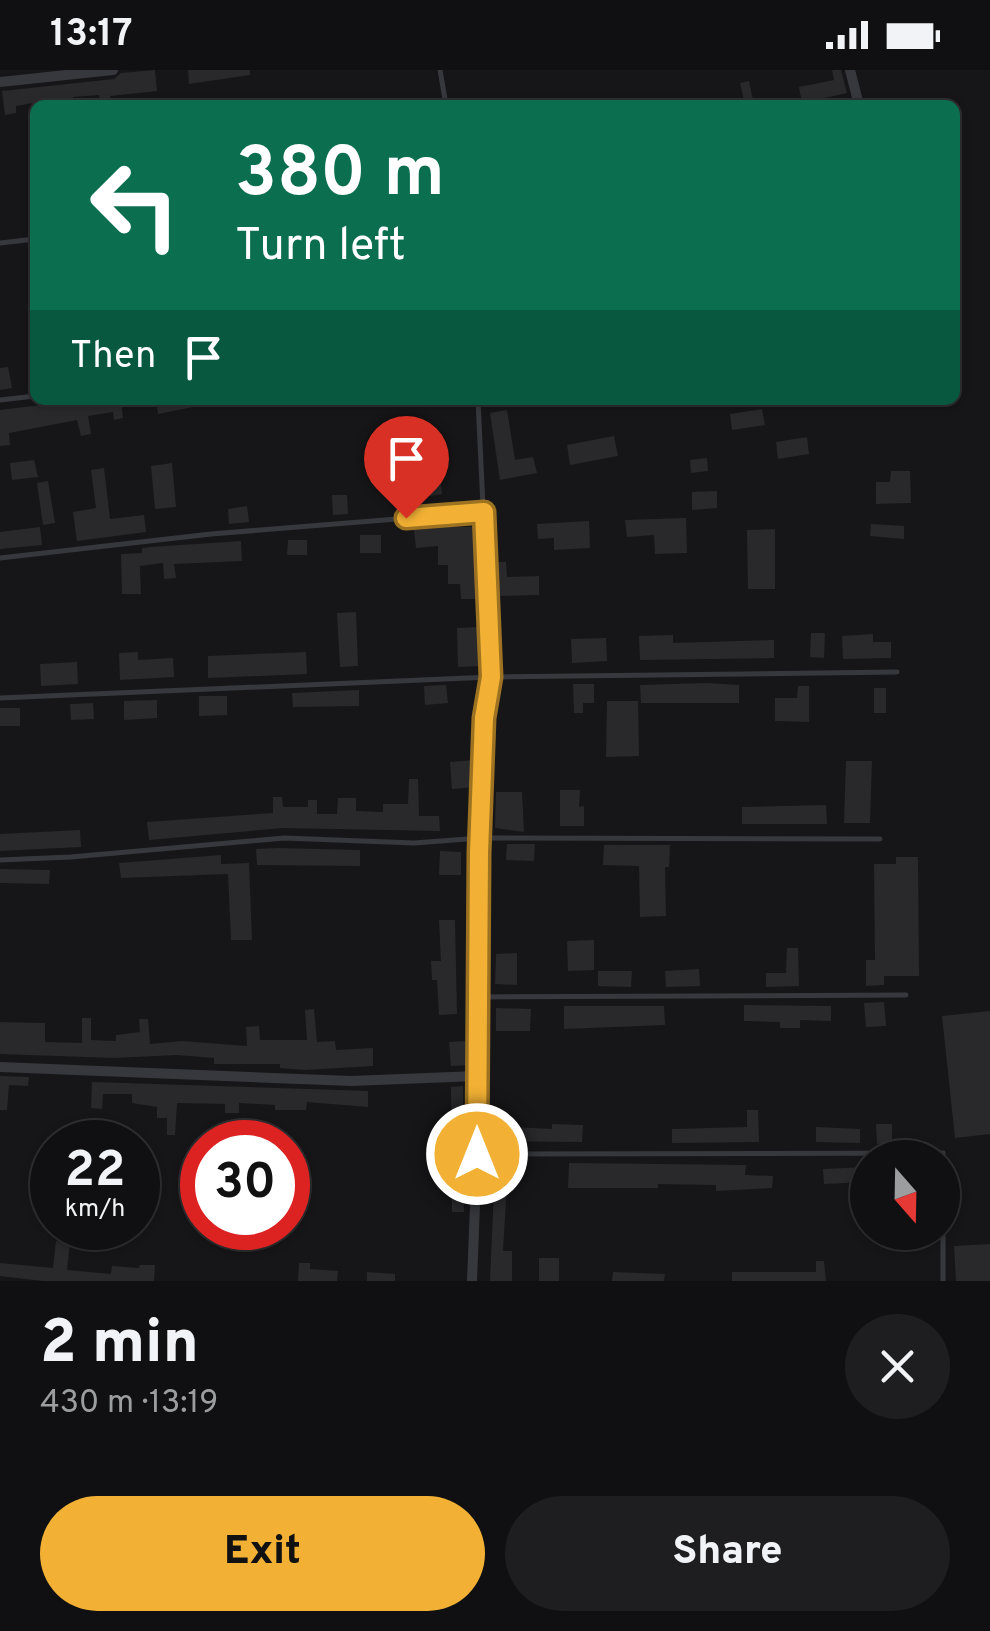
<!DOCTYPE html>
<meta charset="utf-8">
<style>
body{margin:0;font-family:Overpass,sans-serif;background:#1e1e20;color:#f1f3f6;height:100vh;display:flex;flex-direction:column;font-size:38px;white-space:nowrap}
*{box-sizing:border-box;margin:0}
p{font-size:32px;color:#9c9d9f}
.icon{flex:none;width:55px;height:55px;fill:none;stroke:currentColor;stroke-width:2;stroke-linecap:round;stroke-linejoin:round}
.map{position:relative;height:1211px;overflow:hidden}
.details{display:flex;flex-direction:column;background:#101012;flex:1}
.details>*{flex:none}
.top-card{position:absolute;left:30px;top:30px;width:930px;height:305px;border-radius:15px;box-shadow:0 2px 8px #0004,0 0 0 2px #303032;background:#0b6e4f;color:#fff;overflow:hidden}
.needle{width:65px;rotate:160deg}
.controls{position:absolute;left:850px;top:1070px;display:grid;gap:20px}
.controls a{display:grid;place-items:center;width:110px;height:110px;border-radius:50%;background:#101012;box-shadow:0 2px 8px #0004,0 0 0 2px #303032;font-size:50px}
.speed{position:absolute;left:30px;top:1050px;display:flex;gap:20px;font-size:50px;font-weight:700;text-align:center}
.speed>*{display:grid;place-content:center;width:130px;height:130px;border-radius:50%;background:#101012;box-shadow:0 2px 8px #0004,0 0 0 2px #303032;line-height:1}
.speed small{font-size:25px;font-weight:400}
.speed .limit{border:15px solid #d22;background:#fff;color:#111}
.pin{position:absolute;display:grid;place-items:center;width:85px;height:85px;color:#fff;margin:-102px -42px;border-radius:50% 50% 50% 0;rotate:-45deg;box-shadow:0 0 10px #0007}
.pin .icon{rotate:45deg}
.me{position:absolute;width:110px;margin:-55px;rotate:0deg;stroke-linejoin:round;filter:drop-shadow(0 0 8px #0008)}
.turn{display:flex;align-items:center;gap:35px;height:210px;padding:0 40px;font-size:45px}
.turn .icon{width:130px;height:130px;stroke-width:2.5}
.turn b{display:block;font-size:70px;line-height:85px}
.then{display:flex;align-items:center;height:95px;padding:0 40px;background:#0003;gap:20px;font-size:38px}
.round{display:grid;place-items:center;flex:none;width:105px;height:105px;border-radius:52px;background:#1e1e20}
.overview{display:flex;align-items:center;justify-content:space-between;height:170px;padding:0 40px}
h1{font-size:60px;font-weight:800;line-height:75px}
.primary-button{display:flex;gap:20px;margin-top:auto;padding:20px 40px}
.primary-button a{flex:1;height:115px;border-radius:60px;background:#f2b134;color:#111;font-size:40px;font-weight:800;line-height:115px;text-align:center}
.primary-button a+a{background:#1e1e20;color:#f1f3f6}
.status{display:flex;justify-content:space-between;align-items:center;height:70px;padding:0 50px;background:#101012;direction:ltr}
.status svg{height:28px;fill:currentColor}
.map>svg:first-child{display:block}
.building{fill:#29292c}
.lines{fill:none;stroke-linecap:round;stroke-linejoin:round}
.service{stroke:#37383d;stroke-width:5}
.minor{stroke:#37383d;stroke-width:10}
.route-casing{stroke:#9d7322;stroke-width:25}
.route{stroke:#f2b134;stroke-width:18}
</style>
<div class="status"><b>13:17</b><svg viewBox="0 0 49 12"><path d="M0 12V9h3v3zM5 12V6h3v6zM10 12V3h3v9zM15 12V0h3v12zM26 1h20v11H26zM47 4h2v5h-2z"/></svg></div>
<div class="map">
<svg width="990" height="1211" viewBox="0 0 990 1211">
<rect width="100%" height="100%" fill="#161618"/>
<g class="building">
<path d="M155 0 157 21 110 26 112 35H100L99 25 73 27 74 35H62L61 29 39 32 16 36V43L5 45 2 21 114 9 121 3Z"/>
<path d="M188 0H250V5L189 14Z"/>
<path d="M832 0H841L847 23 802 33 799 17 834 10Z"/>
<path d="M749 11 754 35H745L740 13Z"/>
<path d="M8 297 12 318 0 320V298Z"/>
<path d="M83 330 85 333 121 330 123 348 114 350 113 342 88 346 91 364 81 366 77 350 9 363 10 375 0 376V340Z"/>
<path d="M156 330H197L198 336 158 344Z"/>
<path d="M762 339 765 355 732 360 730 344Z"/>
<path d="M507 340 515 390 533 387 537 403 500 410 490 343Z"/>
<path d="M614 366 618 386 570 395 567 375Z"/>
<path d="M807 367 809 384 778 389 776 372Z"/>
<path d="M437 376 442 424 430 426 424 377Z"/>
<path d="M707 388 708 401 691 403 690 390Z"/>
<path d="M34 390 38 407 12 410 10 393Z"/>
<path d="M172 393 176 437 155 439 151 396Z"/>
<path d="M104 398 110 449 144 445 146 462 77 471 73 442 96 438 91 400Z"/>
<path d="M891 401H910L911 433 876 434V412H890Z"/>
<path d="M48 411 55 453 43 455 37 413Z"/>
<path d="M413 421 415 436 398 438 396 423Z"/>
<path d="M717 421V438L692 440V422Z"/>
<path d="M332 425H347L348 444 333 445Z"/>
<path d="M247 436 249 452 229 454 228 439Z"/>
<path d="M686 448 687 483 655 484 654 465 627 467 625 450Z"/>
<path d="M589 451 590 478 554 480V468L538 469 537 454Z"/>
<path d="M871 454 904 456V469L870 466Z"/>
<path d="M40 457 42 475 0 479V462Z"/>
<path d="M448 457H478L480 529H461L460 514H448V495H438V476L416 478 414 460Z"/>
<path d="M775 459V519H748L747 460Z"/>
<rect x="360" y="465" width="21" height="18"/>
<path d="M288 470H307V485H287Z"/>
<path d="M241 471 242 491 174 494 176 508 164 509 163 493 140 496 141 524H122L121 484 142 483V478L151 477Z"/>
<path d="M492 492H506L507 507 539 506V525L493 526Z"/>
<path d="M356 542 358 596 340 597 337 543Z"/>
<path d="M480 557 481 596 458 597 457 558Z"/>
<path d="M811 563H825L824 588 810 587Z"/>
<path d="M873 564V572H891V588L843 589 842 566Z"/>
<path d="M673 565V573L774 570V588L640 590 639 566Z"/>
<path d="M606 568 607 591 572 593 571 569Z"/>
<path d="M138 582V590L173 588 174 607 120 610 119 583Z"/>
<path d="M306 582 307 604 208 608V586Z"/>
<path d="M77 592 78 614 41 616 40 594Z"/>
<path d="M707 613 739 615V633H641L640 615Z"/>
<path d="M573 614H594V633H583V643H574Z"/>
<path d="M446 615 448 633 425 635 424 616Z"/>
<path d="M798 616H809V652L775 651V628H797Z"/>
<rect x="874" y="618" width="12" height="25"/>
<path d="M359 620V636L293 637 292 623Z"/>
<path d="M199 626H227V645L199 646Z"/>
<path d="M157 630V648L124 650V631Z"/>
<path d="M607 631H638L639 686 606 687Z"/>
<path d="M93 633 94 649 71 650 70 634Z"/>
<rect x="0" y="638" width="20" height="18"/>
<path d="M473 690 475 717 452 719 450 692Z"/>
<path d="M846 691H872L870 753H844Z"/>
<path d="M409 709H418L419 746H439L440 761 283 758 149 770 147 752 273 743V727H282L283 737H308V730H317V744H337L338 728H356V741L383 742V734H408Z"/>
<path d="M560 720H580L579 737 584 736V756H560Z"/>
<path d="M496 722H522L524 762 495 758Z"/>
<path d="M826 735 827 754H742V737Z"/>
<path d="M80 760 81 777 0 781V764Z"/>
<path d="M507 774H535L534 791 506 790Z"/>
<path d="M604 775H670L669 797H665L666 846 640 847 639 796 603 795Z"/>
<path d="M278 778 360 780V796L257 795 256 779Z"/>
<path d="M440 781 461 782V805H439Z"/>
<path d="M221 785V794L249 793 252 870H231L228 804 121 808 119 793Z"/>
<path d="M896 787H918L919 906H884V915L866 916V890H875L874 794H896Z"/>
<path d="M0 799 50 800 49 814 0 813Z"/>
<path d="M439 850H455L457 944 439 945 437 910H432L431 891H441Z"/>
<path d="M594 870V900L568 901 567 871Z"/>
<path d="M787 878H798L799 916 766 917V903H786Z"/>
<path d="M517 883V915L495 914 496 884Z"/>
<path d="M699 899 700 916 666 917 665 901Z"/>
<path d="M598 901H632L631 917 598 916Z"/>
<path d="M884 932 886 956 866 957 864 933Z"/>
<path d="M744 935 831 936V951L800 950V958H780V952L744 951Z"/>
<path d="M564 936H664L665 955 564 959Z"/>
<path d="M496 938 531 939 530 961H496Z"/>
<path d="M314 939 317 972 335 971 336 980 373 978V996L305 1000 280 998V994H214V988L176 985 115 988 0 984V952L45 953V972L82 973V948H91V970L116 971V965L140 962 139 949H148L150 974 182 971 247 976 246 957 259 956 260 970H307L305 940Z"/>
<path d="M990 941V1064L955 1068 942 946Z"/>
<path d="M465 971 467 995 451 996 449 972Z"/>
<path d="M0 1006 29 1007 28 1016 9 1015 7 1040H0Z"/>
<path d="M92 1012 368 1021V1037L307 1032 306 1040H275V1035L239 1033V1043H225V1034L177 1033 175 1065H167V1048H157V1037L132 1033V1024H103L102 1039 91 1038Z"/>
<path d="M463 1016 464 1142H452L451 1017Z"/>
<path d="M747 1040H758L759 1072 672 1073V1059L747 1057Z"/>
<path d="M552 1054 583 1055 582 1072 494 1071 495 1056 552 1059Z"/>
<path d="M876 1054H892V1073L877 1074Z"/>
<path d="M816 1057 860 1059V1073L816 1072Z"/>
<path d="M569 1093 746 1095 745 1105 773 1106 772 1118 716 1121V1115L658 1114V1118H568Z"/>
<path d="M495 1096 508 1097 503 1181H512V1211H490Z"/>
<path d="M868 1097V1112L824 1114 823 1099Z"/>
<path d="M56 1171 70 1172 67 1200 111 1204 112 1196 139 1198 140 1195H155L154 1211H43L0 1206V1193L53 1198Z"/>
<path d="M990 1174V1211H956L954 1176Z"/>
<rect x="539" y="1188" width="20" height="23"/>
<path d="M816 1191H824L826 1211H732V1202H816Z"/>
<path d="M299 1193H310V1199L338 1201 337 1211H298Z"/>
<path d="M367 1202 395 1204V1211H367Z"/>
<path d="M613 1202 665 1204 664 1211H612Z"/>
</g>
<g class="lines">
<g class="service">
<path d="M440 0 446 35"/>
<path d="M0 173 35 169"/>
<path d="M0 330 35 326"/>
<path d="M478 330 491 607 484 648 479 783"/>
<path d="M0 488 211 464 484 442"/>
<path d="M0 628 491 607 897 602"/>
<path d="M0 790 71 787 284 768 414 773 481 768 880 769"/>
<path d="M481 927 906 925"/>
<path d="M480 1084 943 1083V1211"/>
</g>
<g class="minor">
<path d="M850 0 859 35"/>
<path d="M0 12 113 0"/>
<path d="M0 997 351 1011 477 1006"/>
<path d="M472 1211 477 1084 479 783"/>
</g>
</g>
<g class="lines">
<g class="route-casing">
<path id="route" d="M406 448 484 442 491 607 484 648 479 783 477 1084"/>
</g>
<use href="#route" class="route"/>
</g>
</svg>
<div class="controls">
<a><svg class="needle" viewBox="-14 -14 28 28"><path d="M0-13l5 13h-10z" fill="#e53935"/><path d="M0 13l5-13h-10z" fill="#9c9d9f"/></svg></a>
</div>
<div class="speed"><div>22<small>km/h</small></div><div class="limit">30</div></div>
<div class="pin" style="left:406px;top:448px;background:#d93025"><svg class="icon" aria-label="arrive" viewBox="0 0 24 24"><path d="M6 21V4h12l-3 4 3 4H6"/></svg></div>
<svg class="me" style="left:477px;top:1084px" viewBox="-20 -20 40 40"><circle r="17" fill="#f2b134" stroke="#fff" stroke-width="3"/><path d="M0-11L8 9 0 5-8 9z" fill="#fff"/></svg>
<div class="top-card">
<div class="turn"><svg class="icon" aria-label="left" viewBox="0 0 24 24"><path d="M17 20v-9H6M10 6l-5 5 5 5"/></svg><div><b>380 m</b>Turn left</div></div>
<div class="then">Then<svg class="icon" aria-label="arrive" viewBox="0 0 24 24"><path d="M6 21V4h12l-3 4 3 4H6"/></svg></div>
</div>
</div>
<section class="details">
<div class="overview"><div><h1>2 min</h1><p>430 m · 13:19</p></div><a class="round"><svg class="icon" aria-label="close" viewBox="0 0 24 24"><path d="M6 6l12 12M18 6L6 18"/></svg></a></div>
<div class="primary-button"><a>Exit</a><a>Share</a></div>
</section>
